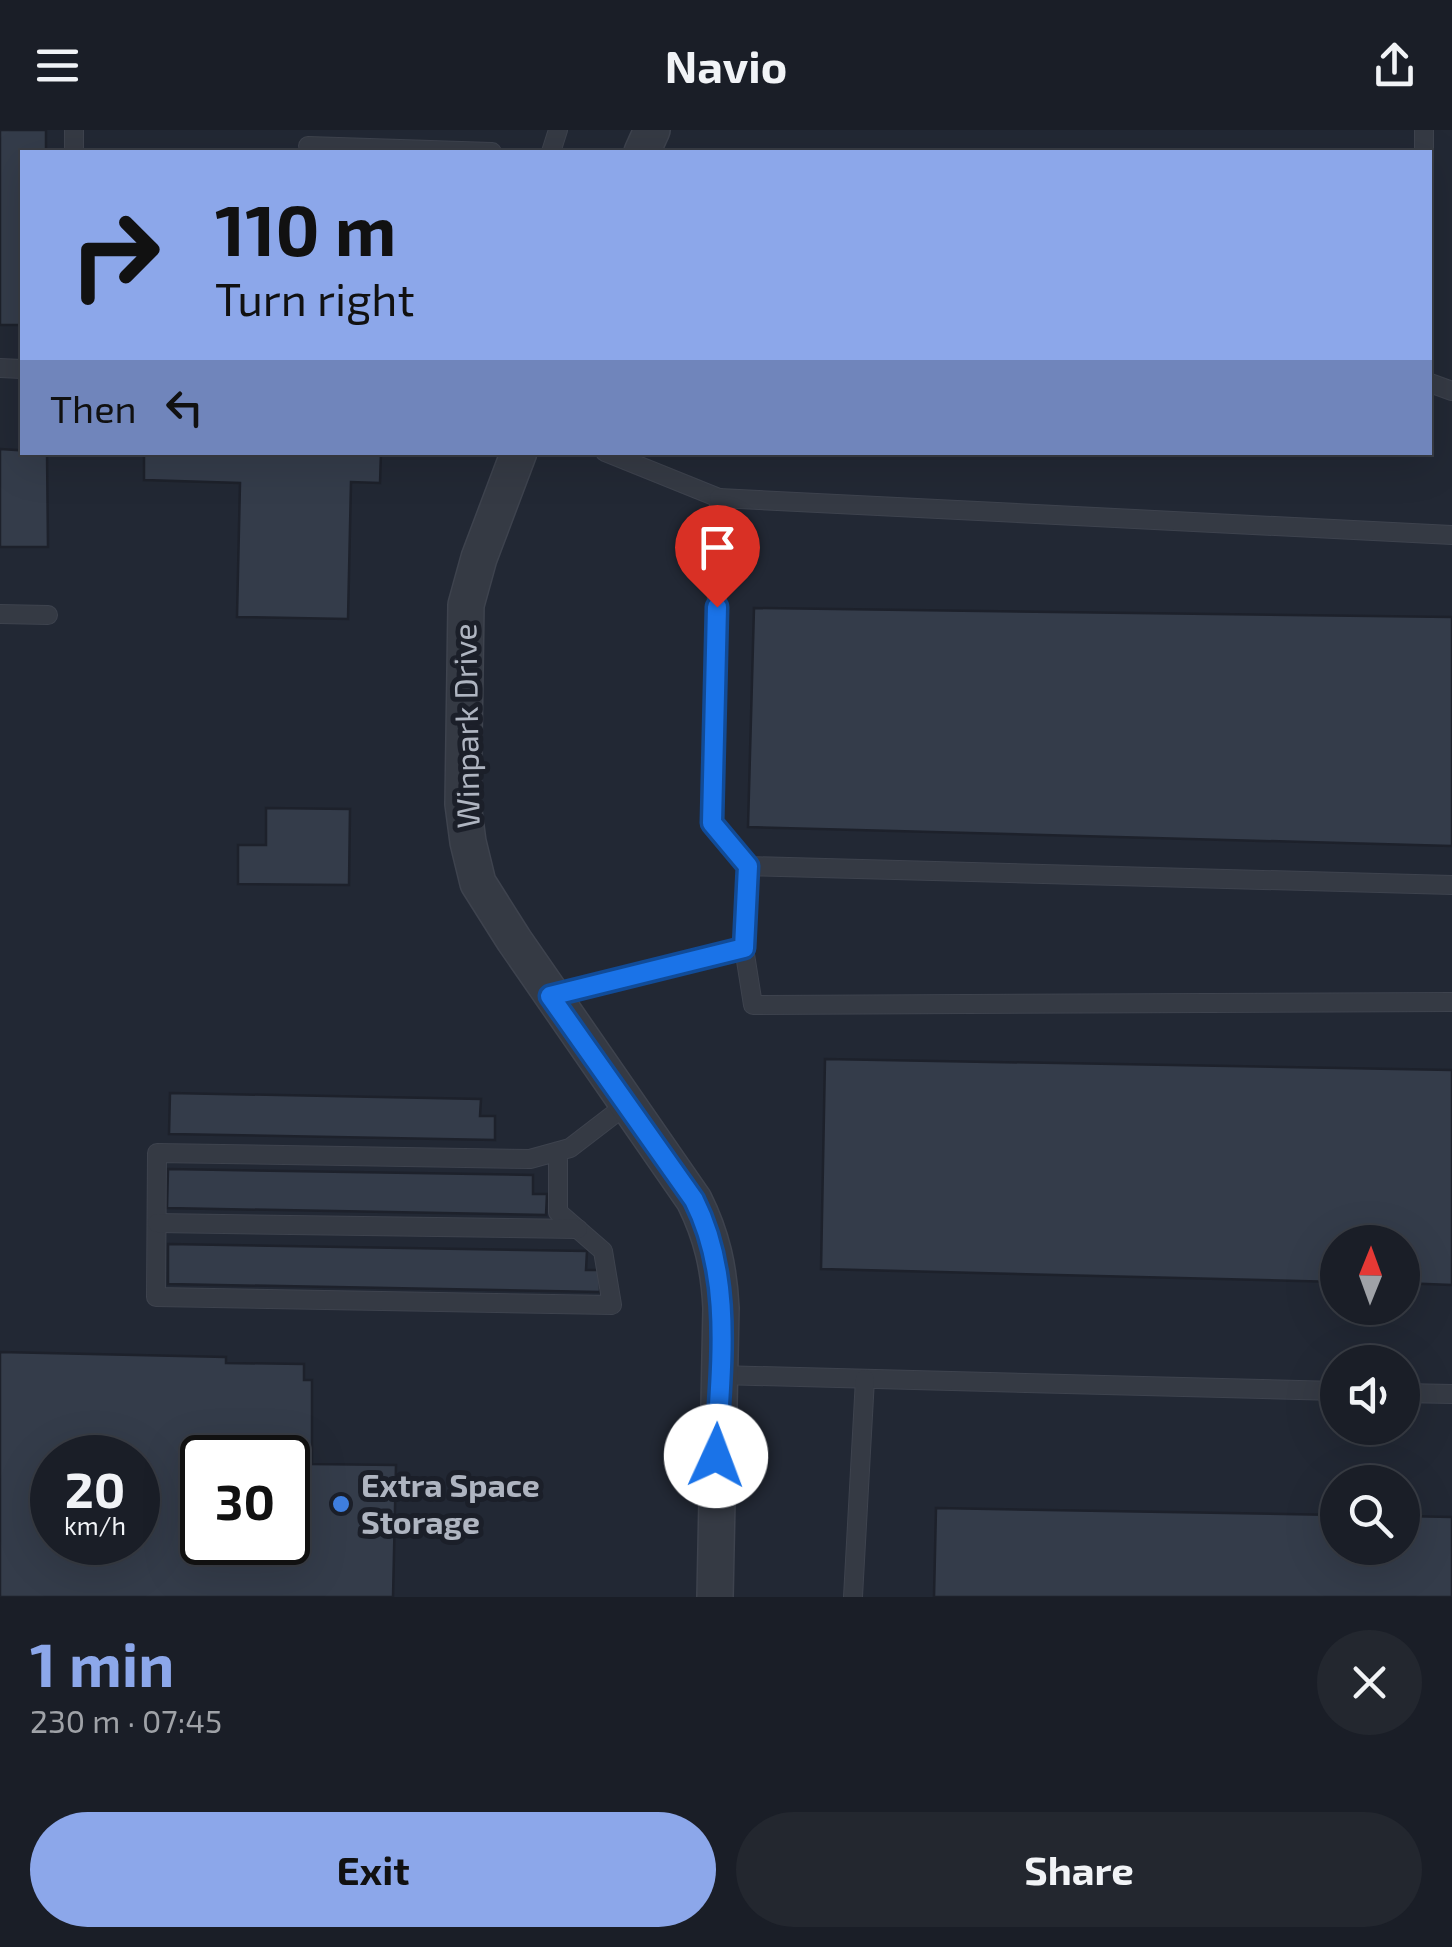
<!DOCTYPE html>
<meta charset="utf-8">
<style>
body{margin:0;font-family:"Exo 2",sans-serif;background:#23272f;color:#f1f3f6;height:100vh;display:flex;flex-direction:column;font-size:38px;white-space:nowrap}
*{box-sizing:border-box;margin:0}
p{font-size:32px;color:#9fa2a7}
.icon{flex:none;width:55px;height:55px;fill:none;stroke:currentColor;stroke-width:2;stroke-linecap:round;stroke-linejoin:round}
.map{position:relative;height:1467px;overflow:hidden}
.sheet{display:flex;flex-direction:column;background:#1a1e27;flex:1}
.sheet>*{flex:none}
.top-card{position:absolute;left:20px;top:20px;width:1412px;height:305px;border-radius:0px;box-shadow:0 10px 40px #0002,0 0 0 2px #383c44;background:#8ca7ea;color:#111;overflow:hidden}
.needle{width:65px;rotate:1deg}
.controls{position:absolute;left:1320px;top:1095px;display:grid;gap:20px}
.controls a{display:grid;place-items:center;width:100px;height:100px;border-radius:50%;background:#1a1e27;box-shadow:0 10px 40px #0002,0 0 0 2px #383c44;font-size:50px}
.speed{position:absolute;left:30px;top:1305px;display:flex;gap:20px;font-size:50px;font-weight:700;text-align:center}
.speed>*{display:grid;place-content:center;width:130px;height:130px;border-radius:50%;background:#1a1e27;box-shadow:0 10px 40px #0002,0 0 0 2px #383c44;line-height:1}
.speed small{font-size:25px;font-weight:400}
.speed .limit{border:5px solid #111;border-radius:15px;background:#fff;color:#111}
.pin{position:absolute;display:grid;place-items:center;width:85px;height:85px;color:#fff;margin:-102px -42px;border-radius:50% 50% 50% 0;rotate:-45deg;box-shadow:0 0 10px #0007}
.pin .icon{rotate:45deg}
.me{position:absolute;width:110px;margin:-55px;rotate:2deg;stroke-linejoin:round;filter:drop-shadow(0 0 8px #0008)}
.turn{display:flex;align-items:center;gap:35px;height:210px;padding:0 30px;font-size:45px}
.turn .icon{width:130px;height:130px;stroke-width:2.5}
.turn b{display:block;font-size:70px;line-height:85px}
.then{display:flex;align-items:center;height:95px;padding:0 30px;background:#0003;gap:20px;font-size:38px}
.round{display:grid;place-items:center;flex:none;width:105px;height:105px;border-radius:52px;background:#23272f}
.overview{display:flex;align-items:center;justify-content:space-between;height:170px;padding:0 30px}
h1{font-size:60px;font-weight:700;line-height:75px;color:#8ca7ea}
.cta{display:flex;gap:20px;margin-top:auto;padding:20px 30px}
.cta a{flex:1;height:115px;border-radius:60px;background:#8ca7ea;color:#111;font-size:40px;font-weight:700;line-height:115px;text-align:center}
.cta a+a{background:#23272f;color:#f1f3f6}
header{display:flex;justify-content:space-between;align-items:center;height:130px;padding:0 30px;background:#1a1e27;font-size:45px;font-weight:700}
.map>svg:first-child{display:block}
.building{fill:#343c4a;stroke:#1d212b;stroke-width:2.5;fill-rule:evenodd}
.lines{fill:none;stroke-linecap:round;stroke-linejoin:round}
.lane-casing{stroke:#3e434e;stroke-width:20}
.street-casing{stroke:#3e434e;stroke-width:38}
.lane{stroke:#353a44;stroke-width:18}
.street{stroke:#353a44;stroke-width:35}
.route-casing{stroke:#114b97;stroke-width:25}
.route{stroke:#1a73e8;stroke-width:18}
.shop-dot{fill:#3f7fe0;stroke:#1b1f29;stroke-width:4}
.labels{text-anchor:middle;stroke-width:10;stroke-linejoin:round;paint-order:stroke}
.street-label{font-size:32px;fill:#afb5c1;stroke:#1b1f29}
.poi-label{font-size:32px;font-weight:bold;fill:#afb5c1;stroke:#1b1f29;text-anchor:start}
</style>
<header><svg class="icon" aria-label="menu" viewBox="0 0 24 24"><path d="M4 6h16M4 12h16M4 18h16"/></svg>Navio<svg class="icon" aria-label="share" viewBox="0 0 24 24"><path d="M12 15V3M7 8l5-5 5 5M5 13v7h14v-7"/></svg></header>
<div class="map">
<svg width="1452" height="1467" viewBox="0 0 1452 1467">
<rect width="100%" height="100%" fill="#222834"/>
<g class="building">
<path d="M0 0H46V22H22V195H0Z"/>
<path d="M0 319 47 322 48 417H0Z"/>
<path d="M144 322H381L380 353 351 352 348 489 237 487 240 353 144 350Z"/>
<path d="M754 478 1452 487V716L748 697Z"/>
<path d="M266 678 350 679 349 755 238 754V715H266Z"/>
<path d="M825 929 1452 940V1155L1402 1153V1112H1338V1152L821 1139Z"/>
<path d="M170 963 481 969 480 986H495V1010L169 1004Z"/>
<path d="M168 1039 533 1045V1064H547L546 1085 167 1078Z"/>
<path d="M168 1114 587 1121 586 1140H600V1162L168 1154Z"/>
<path d="M0 1222 226 1227V1233L304 1234V1250H312V1334L396 1335 393 1467H0ZM52 1328H138V1412H52ZM202 1328H288V1412H202Z"/>
<path d="M936 1378 1338 1385V1418H1402V1386L1452 1387V1467H934Z"/>
</g>
<g class="lines">
<g class="lane-casing">
<g id="lane">
<path d="M308 16 492 22"/>
<path d="M74 22V0"/>
<path d="M551 22 558 0"/>
<path d="M1424 22V0"/>
<path d="M0 238 22 239"/>
<path d="M1430 253 1452 261"/>
<path d="M605 322 719 368 712 693 748 736"/>
<path d="M719 368 1452 405"/>
<path d="M0 484 48 485"/>
<path d="M744 818 748 736 1452 755"/>
<path d="M551 866 744 818 753 875 1452 872"/>
<path d="M558 1021V1082L603 1121 612 1175 156 1167 157 1023 530 1029 570 1018 626 975"/>
<path d="M157 1093 578 1099"/>
<path d="M719 1245 1338 1261"/>
<path d="M1402 1263 1452 1264"/>
<path d="M853 1467 865 1249"/>
</g>
</g>
<g class="street-casing">
<g id="street">
<path d="M642 22 652 0"/>
<path d="M519 322 479 428 466 475 463 674 468 712 478 753 514 810 694 1070C712 1106 719 1138 721 1178L715 1467"/>
</g>
</g>
<use href="#lane" class="lane"/>
<use href="#street" class="street"/>
</g>
<g class="lines">
<g class="route-casing">
<path id="route" d="M716 1326C720 1240 734 1149 694 1070L550 866 744 818 748 736 712 693 717 477"/>
</g>
<use href="#route" class="route"/>
</g>
<circle class="shop-dot" cx="341" cy="1374" r="10"/>
<g class="labels">
<g class="street-label">
<text transform="translate(467 596) rotate(-91)" y="11">Winpark Drive</text>
</g>
<g class="poi-label">
<text x="361" y="1367">Extra Space<tspan x="361" dy="37">Storage</tspan></text>
</g>
</g>
</svg>
<div class="controls">
<a><svg class="needle" viewBox="-14 -14 28 28"><path d="M0-13l5 13h-10z" fill="#e53935"/><path d="M0 13l5-13h-10z" fill="#9fa2a7"/></svg></a>
<a><svg class="icon" aria-label="sound" viewBox="0 0 24 24"><path d="M4 9h4l5-4v14l-5-4H4zM17 9q2 3 0 6"/></svg></a>
<a><svg class="icon" aria-label="search" viewBox="0 0 24 24"><circle cx="10" cy="10" r="6"/><path d="M15 15l6 6"/></svg></a>
</div>
<div class="speed"><div>20<small>km/h</small></div><div class="limit">30</div></div>
<div class="pin" style="left:717px;top:477px;background:#d93025"><svg class="icon" aria-label="arrive" viewBox="0 0 24 24"><path d="M6 21V4h12l-3 4 3 4H6"/></svg></div>
<svg class="me" style="left:716px;top:1326px" viewBox="-20 -20 40 40"><circle r="19" fill="#fff"/><path d="M0-13L10 11 0 6-10 11z" fill="#1a73e8"/></svg>
<div class="top-card">
<div class="turn"><svg class="icon" aria-label="right" viewBox="0 0 24 24"><path d="M7 20v-9h11M14 6l5 5-5 5"/></svg><div><b>110 m</b>Turn right</div></div>
<div class="then">Then<svg class="icon" aria-label="left" viewBox="0 0 24 24"><path d="M17 20v-9H6M10 6l-5 5 5 5"/></svg></div>
</div>
</div>
<section class="sheet">
<div class="overview"><div><h1>1 min</h1><p>230 m · 07:45</p></div><a class="round"><svg class="icon" aria-label="close" viewBox="0 0 24 24"><path d="M6 6l12 12M18 6L6 18"/></svg></a></div>
<div class="cta"><a>Exit</a><a>Share</a></div>
</section>
